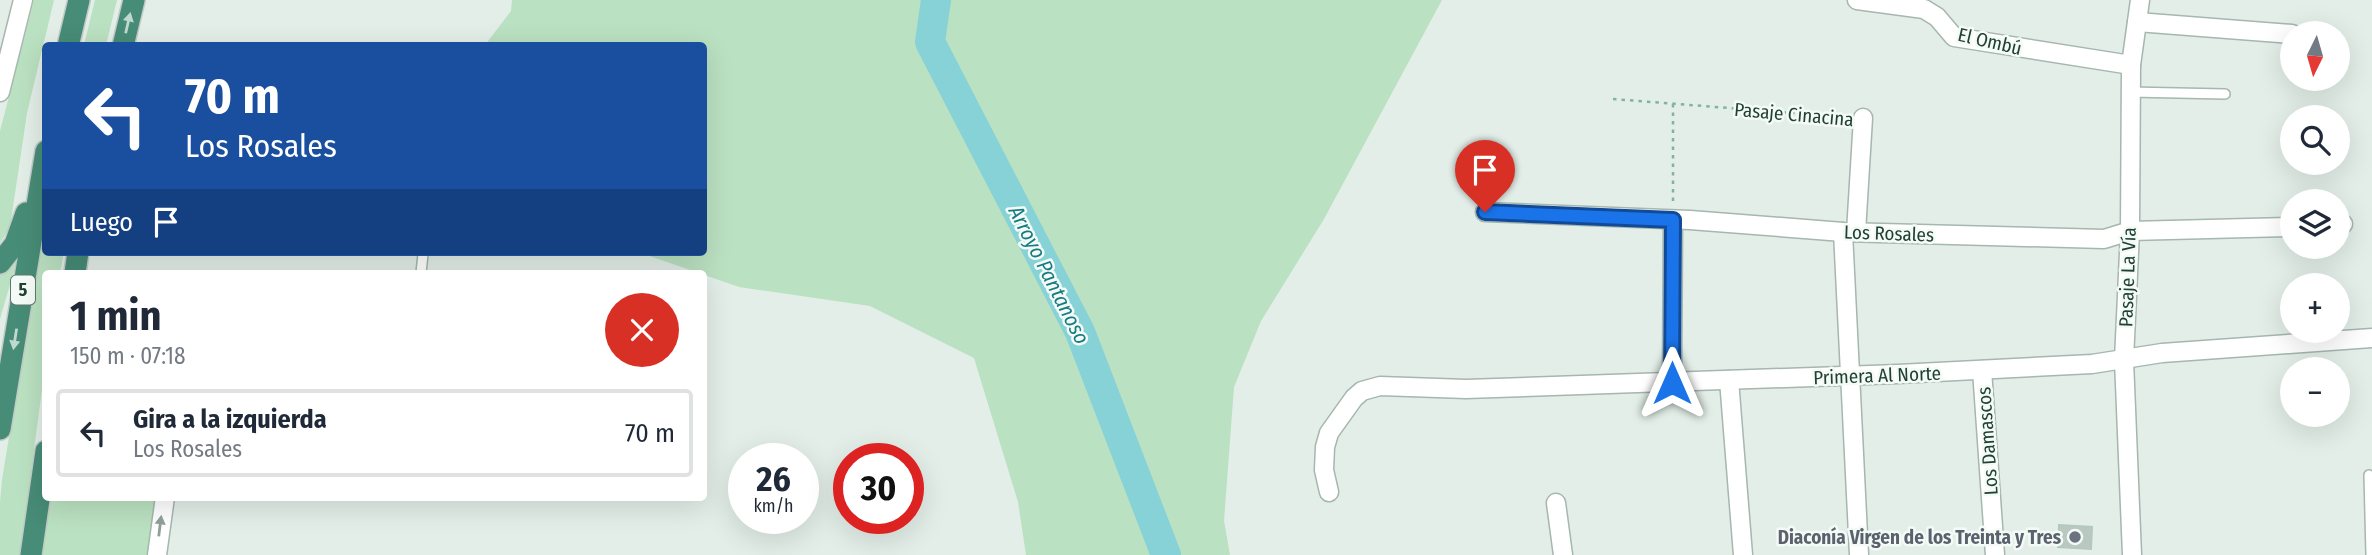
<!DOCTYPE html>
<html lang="es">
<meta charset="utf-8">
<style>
body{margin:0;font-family:"Fira Sans Condensed",sans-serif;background:#f6f6f7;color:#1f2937;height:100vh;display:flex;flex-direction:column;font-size:26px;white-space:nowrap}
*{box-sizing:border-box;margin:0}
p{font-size:23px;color:#747a83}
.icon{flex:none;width:38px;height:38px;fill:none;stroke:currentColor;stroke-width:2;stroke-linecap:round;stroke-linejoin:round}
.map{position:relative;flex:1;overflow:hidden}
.details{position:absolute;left:42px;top:270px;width:665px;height:231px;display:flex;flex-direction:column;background:#fff;border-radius:7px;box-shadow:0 7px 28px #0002}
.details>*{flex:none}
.guide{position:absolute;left:42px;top:42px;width:665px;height:214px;border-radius:7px;box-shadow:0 7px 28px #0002;background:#1a4fa0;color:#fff;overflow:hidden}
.needle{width:46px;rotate:185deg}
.fabs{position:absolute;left:2280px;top:21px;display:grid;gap:14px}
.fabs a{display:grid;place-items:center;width:70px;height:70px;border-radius:50%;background:#fff;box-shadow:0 7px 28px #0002;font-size:35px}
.speed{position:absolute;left:728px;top:443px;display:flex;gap:14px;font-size:35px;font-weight:700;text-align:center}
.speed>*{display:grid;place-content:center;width:91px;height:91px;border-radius:50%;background:#fff;box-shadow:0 7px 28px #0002;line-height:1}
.speed small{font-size:18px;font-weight:400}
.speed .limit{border:10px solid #d22;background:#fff;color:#111}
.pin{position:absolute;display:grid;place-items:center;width:60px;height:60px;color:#fff;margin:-72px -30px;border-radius:50% 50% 50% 0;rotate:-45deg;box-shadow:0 0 7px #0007}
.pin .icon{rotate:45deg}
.me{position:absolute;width:77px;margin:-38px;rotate:0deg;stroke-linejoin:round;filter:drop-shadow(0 0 5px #0008)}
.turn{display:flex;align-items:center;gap:24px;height:147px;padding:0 28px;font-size:32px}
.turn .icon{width:91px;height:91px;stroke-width:2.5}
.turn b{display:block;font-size:49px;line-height:60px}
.then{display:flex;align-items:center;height:66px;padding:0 28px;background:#0003;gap:14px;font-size:26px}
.round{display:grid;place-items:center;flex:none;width:74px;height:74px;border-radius:37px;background:#f6f6f7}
.headline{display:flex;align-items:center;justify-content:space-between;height:119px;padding:0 28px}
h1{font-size:42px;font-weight:700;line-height:52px}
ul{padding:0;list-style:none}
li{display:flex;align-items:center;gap:21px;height:88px;margin:0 14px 10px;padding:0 14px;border:4px solid #e0e1e3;border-radius:7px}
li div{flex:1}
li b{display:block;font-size:26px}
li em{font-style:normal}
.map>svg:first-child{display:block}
.green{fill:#bae1c1}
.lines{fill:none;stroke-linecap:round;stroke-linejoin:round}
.river{stroke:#87d2d7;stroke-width:30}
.building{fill:#b8c9c1;stroke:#b5c8be;stroke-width:2}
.service-casing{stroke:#a5b7af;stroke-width:12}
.minor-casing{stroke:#a5b7af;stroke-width:21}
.trunk-casing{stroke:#c1cac6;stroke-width:24}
.path{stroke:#81b49f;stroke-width:2.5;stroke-dasharray:3.5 5;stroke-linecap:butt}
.service{stroke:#fff;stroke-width:9}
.minor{stroke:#fff;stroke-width:18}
.trunk{stroke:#478c76;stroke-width:21}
.oneway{fill:#c0d9d0}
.oneway2{fill:#90a09a}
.route-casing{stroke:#114b97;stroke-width:18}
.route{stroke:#1a73e8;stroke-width:12}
.worship-dot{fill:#6b7280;stroke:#f4faf6;stroke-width:2.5}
.labels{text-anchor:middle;stroke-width:5;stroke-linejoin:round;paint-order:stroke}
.shield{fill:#f4faf6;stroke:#60786f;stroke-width:2}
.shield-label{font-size:18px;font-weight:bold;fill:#214135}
.street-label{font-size:19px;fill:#214135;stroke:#f4faf6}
.worship-label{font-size:19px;font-weight:bold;fill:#5b616d;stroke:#f4faf6;text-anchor:end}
.water-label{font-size:21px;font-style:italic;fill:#157b83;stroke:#f4faf6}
</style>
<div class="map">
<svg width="2372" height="555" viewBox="0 0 2372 555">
<rect width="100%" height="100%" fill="#e3eee8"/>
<g class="green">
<path d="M34 0H54L27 113 10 227 0 243V131Z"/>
<path d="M95 0H117L106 45H84Z"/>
<path d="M512 0H1442L1324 219 1261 321 1234 387 1224 521 1230 555H1026L1018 502 974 358 870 306 739 287 638 252H704V46L485 45 511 11Z"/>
<path d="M45 215 46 252H64L60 273H46L45 367 20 555H0V502L2 480Z"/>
<path d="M16 264 0 319V271Z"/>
<path d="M48 497H158L151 555H41Z"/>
</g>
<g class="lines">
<path class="river" d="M936 0 930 42 1080 332 1166 555"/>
</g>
<path class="building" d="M2059 525 2092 527 2091 549 2058 547Z"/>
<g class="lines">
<g class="service-casing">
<g id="service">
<path d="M2130 92 2225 94"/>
<path d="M421 273 423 254"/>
<path d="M2369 475 2371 555"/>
</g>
</g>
<g class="minor-casing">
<g id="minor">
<path d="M1857 0 1924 9 1937 17 1954 37 2131 65"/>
<path d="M2137 22 2292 34"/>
<path d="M0 92 23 0"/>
<path d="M1485 212 1690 220 1843 232 2104 239 2130 231 2292 227"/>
<path d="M2338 224H2343"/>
<path d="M1843 232 1859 555"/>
<path d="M1856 232 1863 118"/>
<path d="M1982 370 1995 555"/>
<path d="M1729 380 1743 555"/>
<path d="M1672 383 1673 220"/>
<path d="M1329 492 1324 470 1325 447 1329 433 1354 398 1362 391 1380 386 1466 389 1898 374 2092 364 2162 353 2372 338"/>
<path d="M1556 503 1563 555"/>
<path d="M157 555 165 497"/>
<path d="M2132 555 2124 360 2130 231 2131 65 2140 0"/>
</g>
</g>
<g class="trunk-casing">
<g id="trunk">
<path d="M68 46 79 0"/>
<path d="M123 46 134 0"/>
<path d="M0 263 15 244 26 213"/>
<path d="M75 273 78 252"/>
<path d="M0 429 46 151"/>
<path d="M31 555 46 451"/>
</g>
</g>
<g class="path">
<path d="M1613 99 1845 117"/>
<path d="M1673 104V202"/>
</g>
<use href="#service" class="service"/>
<use href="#minor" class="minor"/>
<use href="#trunk" class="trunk"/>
</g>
<defs><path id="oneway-solid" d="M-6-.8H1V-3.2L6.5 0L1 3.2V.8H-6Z" transform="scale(1.75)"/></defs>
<g class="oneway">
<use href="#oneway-solid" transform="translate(128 23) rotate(-77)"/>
<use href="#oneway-solid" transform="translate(15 339) rotate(99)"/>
</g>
<use class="oneway2" href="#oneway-solid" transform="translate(160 526) rotate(-83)"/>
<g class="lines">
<g class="route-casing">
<path id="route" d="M1485 212 1673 220 1672 383"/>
</g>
<use href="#route" class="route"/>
</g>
<circle class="worship-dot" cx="2075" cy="537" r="7"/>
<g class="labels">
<rect class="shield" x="11" y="275.5" width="24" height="29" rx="5"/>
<g class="shield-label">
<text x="23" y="296">5</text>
</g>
<g class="street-label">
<text transform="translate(1990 41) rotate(13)" y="7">El Ombú</text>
<text transform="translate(1794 114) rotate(5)" y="7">Pasaje Cinacina</text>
<text transform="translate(1889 233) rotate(2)" y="7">Los Rosales</text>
<text transform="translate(2127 277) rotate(-88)" y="7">Pasaje La Vía</text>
<text transform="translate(1877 375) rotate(-2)" y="7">Primera Al Norte</text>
<text transform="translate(1987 441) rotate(-94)" y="7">Los Damascos</text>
</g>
<g class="worship-label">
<text x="2061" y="544">Diaconía Virgen de los Treinta y Tres</text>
</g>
<g class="water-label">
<text transform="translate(1049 275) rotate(63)" y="7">Arroyo Pantanoso</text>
</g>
</g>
</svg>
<div class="fabs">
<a><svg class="needle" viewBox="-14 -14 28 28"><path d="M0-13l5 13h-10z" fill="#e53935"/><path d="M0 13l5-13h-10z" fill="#747a83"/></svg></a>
<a><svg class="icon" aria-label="search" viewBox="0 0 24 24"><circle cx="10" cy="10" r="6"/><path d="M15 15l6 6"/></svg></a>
<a><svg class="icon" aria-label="layers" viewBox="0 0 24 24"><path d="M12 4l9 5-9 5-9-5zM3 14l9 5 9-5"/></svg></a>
<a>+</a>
<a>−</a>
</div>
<div class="speed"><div>26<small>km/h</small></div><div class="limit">30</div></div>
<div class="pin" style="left:1485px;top:212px;background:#d93025"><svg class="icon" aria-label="arrive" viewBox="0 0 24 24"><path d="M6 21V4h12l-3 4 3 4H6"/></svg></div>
<svg class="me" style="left:1672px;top:383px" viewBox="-20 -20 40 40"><path d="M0-17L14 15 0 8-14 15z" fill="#1a73e8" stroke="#fff" stroke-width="4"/></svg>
<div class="guide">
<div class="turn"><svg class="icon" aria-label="left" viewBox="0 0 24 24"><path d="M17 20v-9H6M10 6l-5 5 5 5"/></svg><div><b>70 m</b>Los Rosales</div></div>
<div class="then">Luego<svg class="icon" aria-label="arrive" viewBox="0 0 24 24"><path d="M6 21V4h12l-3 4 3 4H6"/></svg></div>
</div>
<section class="details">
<div class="headline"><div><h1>1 min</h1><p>150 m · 07:18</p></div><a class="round" style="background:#d93025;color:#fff"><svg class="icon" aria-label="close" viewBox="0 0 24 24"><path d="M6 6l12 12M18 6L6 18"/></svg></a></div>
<ul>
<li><svg class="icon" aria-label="left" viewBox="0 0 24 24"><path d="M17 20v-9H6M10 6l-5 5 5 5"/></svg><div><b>Gira a la izquierda</b><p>Los Rosales</p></div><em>70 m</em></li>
</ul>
</section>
</div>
